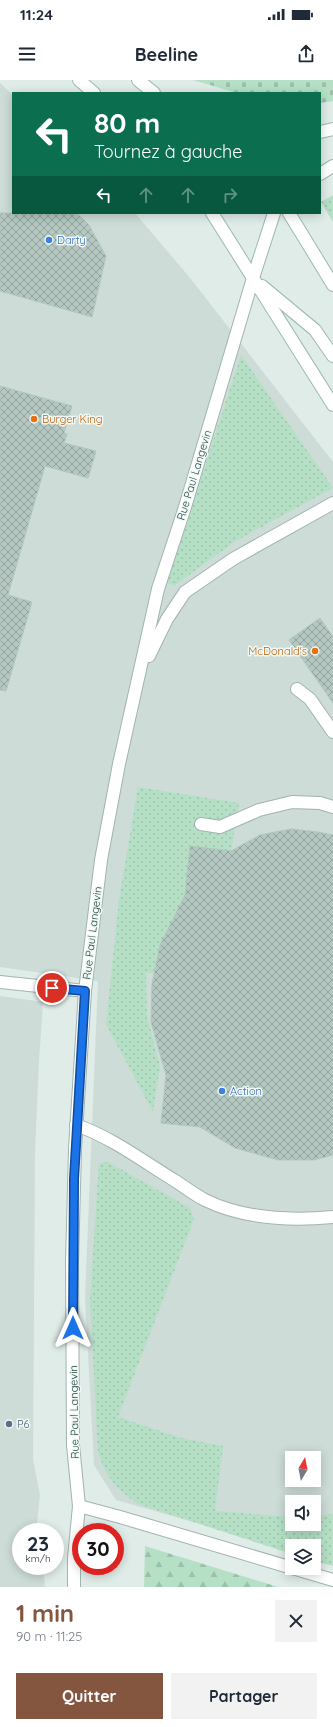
<!DOCTYPE html>
<html lang="fr">
<meta charset="utf-8">
<style>
body{margin:0;font-family:Quicksand,sans-serif;background:#f2f2f3;color:#1f2937;height:100vh;display:flex;flex-direction:column;font-size:15px;white-space:nowrap}
*{box-sizing:border-box;margin:0}
p{font-size:13px;color:#747a83}
.icon{flex:none;width:22px;height:22px;fill:none;stroke:currentColor;stroke-width:2;stroke-linecap:round;stroke-linejoin:round}
.map{position:relative;height:1507px;overflow:hidden}
.sheet{display:flex;flex-direction:column;background:#fff;flex:1}
.sheet>*{flex:none}
.guide{position:absolute;left:12px;top:12px;width:309px;height:122px;border-radius:0px;box-shadow:0 2px 10px #0003;background:#0b6e4f;color:#fff;overflow:hidden}
.needle{width:26px;rotate:10deg}
.controls{position:absolute;left:285px;top:1371px;display:grid;gap:8px}
.controls a{display:grid;place-items:center;width:36px;height:36px;border-radius:0px;background:#fff;box-shadow:0 2px 10px #0003;font-size:20px}
.speed{position:absolute;left:12px;top:1443px;display:flex;gap:8px;font-size:20px;font-weight:700;text-align:center}
.speed>*{display:grid;place-content:center;width:52px;height:52px;border-radius:50%;background:#fff;box-shadow:0 2px 10px #0003;line-height:1}
.speed small{font-size:10px;font-weight:400}
.speed .limit{border:6px solid #d22;background:#fff;color:#111}
.pin{position:absolute;display:grid;place-items:center;width:34px;height:34px;color:#fff;margin:-17px;border:2px solid #fff;border-radius:50%;box-shadow:0 1px 4px #0007}
.me{position:absolute;width:44px;margin:-22px;rotate:0deg;stroke-linejoin:round;filter:drop-shadow(0 0 3px #0008)}
.turn{display:flex;align-items:center;gap:14px;height:84px;padding:0 16px;font-size:18px}
.turn .icon{width:52px;height:52px;stroke-width:2.5}
.turn b{display:block;font-size:28px;line-height:34px}
.lanes{display:flex;align-items:center;height:38px;padding:0 16px;background:#0003;justify-content:center;gap:20px;direction:ltr}
.lanes .off{opacity:.35}
.round{display:grid;place-items:center;flex:none;width:42px;height:42px;border-radius:0px;background:#f2f2f3}
.head{display:flex;align-items:center;justify-content:space-between;height:68px;padding:0 16px}
h1{font-size:24px;font-weight:700;line-height:30px;color:#845640}
.action{display:flex;gap:8px;margin-top:auto;padding:8px 16px}
.action a{flex:1;height:46px;border-radius:0px;background:#845640;color:#fff;font-size:16px;font-weight:700;line-height:46px;text-align:center}
.action a+a{background:#f2f2f3;color:#1f2937}
.status{display:flex;justify-content:space-between;align-items:center;height:28px;padding:0 20px;background:#fff;direction:ltr}
.status svg{height:11px;fill:currentColor}
header{display:flex;justify-content:space-between;align-items:center;height:52px;padding:0 16px;background:#fff;font-size:18px;font-weight:700}
.map>svg:first-child{display:block}
.built{fill:#cddcd7;fill-rule:evenodd}
.grass{fill:url(#grass-dots)}
.forest{fill:url(#forest-firs)}
.cemetery{fill:url(#cemetery-stones)}
.building{fill:url(#building-cross-hatch);stroke:#b1c7c0}
.lines{fill:none;stroke-linecap:round;stroke-linejoin:round}
.lane-casing{stroke:#a1b4b0;stroke-width:14}
.street-casing{stroke:#a1b4b0;stroke-width:14}
.secondary-casing{stroke:#9cb9b2;stroke-width:14}
.lane{stroke:#fff;stroke-width:12}
.street{stroke:#fff;stroke-width:12}
.secondary{stroke:#fff;stroke-width:12}
.route-casing{stroke:#114b97;stroke-width:10}
.route{stroke:#1a73e8;stroke-width:7}
.shop-dot{fill:#3f7fe0;stroke:#f0f9f5;stroke-width:1.5}
.food-dot{fill:#e8710a;stroke:#f0f9f5;stroke-width:1.5}
.service-dot{fill:#5c6f8a;stroke:#f0f9f5;stroke-width:1.5}
.labels{text-anchor:middle;stroke-width:3;stroke-linejoin:round;paint-order:stroke}
.shop-label{font-size:11px;fill:#366cbe;stroke:#f0f9f5;text-anchor:start}
.food-label{font-size:11px;fill:#c56008;stroke:#f0f9f5;text-anchor:start}
.street-label{font-size:11px;fill:#1e3e39;stroke:#f0f9f5}
.service-label{font-size:11px;fill:#4e5e75;stroke:#f0f9f5;text-anchor:start}
</style>
<div class="status"><b>11:24</b><svg viewBox="0 0 49 12"><path d="M0 12V9h3v3zM5 12V6h3v6zM10 12V3h3v9zM15 12V0h3v12zM26 1h20v11H26zM47 4h2v5h-2z"/></svg></div>
<header><svg class="icon" aria-label="menu" viewBox="0 0 24 24"><path d="M4 6h16M4 12h16M4 18h16"/></svg>Beeline<svg class="icon" aria-label="share" viewBox="0 0 24 24"><path d="M12 15V3M7 8l5-5 5 5M5 13v7h14v-7"/></svg></header>
<div class="map">
<svg width="333" height="1507" viewBox="0 0 333 1507">
<defs>
<pattern id="grass-dots" width="8" height="8" patternUnits="userSpaceOnUse"><rect width="8" height="8" fill="#b5e0c6"/><path d="M2 2h.1M6 6h.1" fill="none" stroke="#9bc1ab" stroke-width="1.8" stroke-linecap="round"/></pattern>
<pattern id="forest-firs" width="22" height="20" patternUnits="userSpaceOnUse"><rect width="22" height="20" fill="#b5e0c6"/><path d="M5 1l3.5 6h-7zM16 11l3.5 6h-7z" fill="#9bc1ab"/></pattern>
<pattern id="cemetery-stones" width="16" height="16" patternUnits="userSpaceOnUse"><rect width="16" height="16" fill="#b5e0c6"/><path d="M2 7V4a2 2 0 0 1 4 0v3zM10 15v-3a2 2 0 0 1 4 0v3z" fill="#9bc1ab"/></pattern>
<pattern id="building-cross-hatch" width="8" height="8" patternUnits="userSpaceOnUse"><rect width="8" height="8" fill="#b4c7c1"/><path d="M0 0l8 8M0 8l8-8" fill="none" stroke="#92a39e"/></pattern>
</defs>
<rect width="100%" height="100%" fill="#dfece8"/>
<g class="built">
<path d="M0 3 13 15V133H135L191 199 333 382V1482L314 1466H292V1470L116 1420 94 1385 85 1218 98 901 0 887ZM292 1378H314V1400H292ZM292 1422H314V1444H292Z"/>
<path d="M0 916 43 922 39 981 35 1073 33 1379 40 1415 37 1442 39 1452H21V1486H43L45 1507H0Z"/>
</g>
<g class="grass">
<path d="M333 115V142L321 122Z"/>
<path d="M241 275 333 408 234 462 174 506 167 503Z"/>
<path d="M138 707 239 723 231 771 190 767 184 829 178 828 160 865 154 893H146L147 936 160 986 153 1032 106 944 119 820Z"/>
<path d="M108 1082 190 1128 194 1139 118 1337 181 1358 223 1366 215 1431 292 1437V1444H314V1436L333 1434V1486L314 1481V1466H292V1474L138 1424C116 1408 107 1399 98 1372L90 1219 99 1083Z"/>
</g>
<path class="forest" d="M145 1466 278 1507H144Z"/>
<path class="cemetery" d="M193 0H333V21L320 23V13H237Z"/>
<g class="building">
<path d="M0 133H77L89 145 106 176 92 237 0 211Z"/>
<path d="M0 306 72 326 64 353 67 354 64 363 96 371 88 398 45 386 8 515 32 522 6 611 0 610Z"/>
<path d="M320 538 333 557V623L289 560Z"/>
<path d="M291 749 318 752 333 755V1075L314 1080H278L235 1068 200 1047 161 1043 166 995 151 942 152 904 160 865 185 815 190 766 231 771 260 755Z"/>
</g>
<g class="lines">
<g class="lane-casing">
<g id="lane">
<path d="M297 609 310 619 333 652"/>
<path d="M201 744 220 747 259 730 292 722 320 723 333 727"/>
<path d="M0 902 85 911"/>
<path d="M76 1045C113 1058 144 1082 177 1102 186 1108 195 1115 205 1120 244 1139 290 1141 333 1137"/>
</g>
</g>
<g class="street-casing">
<g id="street">
<path d="M149 576 167 539 185 512 233 479 333 423"/>
<path d="M79 1426 120 1437 333 1500"/>
<path d="M74 1507V1478L79 1426 73 1365 72 1182 75 1069 85 911 101 780 119 684 158 509 185 427 253 198"/>
</g>
</g>
<g class="secondary-casing">
<g id="secondary">
<path d="M79 0 94 13"/>
<path d="M138 0 154 13"/>
<path d="M320 52 333 49"/>
<path d="M320 94 333 86"/>
<path d="M212 133 333 325"/>
<path d="M289 133 333 205"/>
<path d="M253 198 274 133"/>
<path d="M262 206 315 250 333 276"/>
</g>
</g>
<use href="#lane" class="lane"/>
<use href="#street" class="street"/>
<use href="#secondary" class="secondary"/>
</g>
<g class="lines">
<g class="route-casing">
<path id="route" d="M52 908 85 911 74 1099 73 1248"/>
</g>
<use href="#route" class="route"/>
</g>
<g class="shop-dot">
<circle cx="49" cy="160" r="4"/>
<circle cx="222" cy="1011" r="4"/>
</g>
<g class="food-dot">
<circle cx="34" cy="339" r="4"/>
<circle cx="315" cy="571" r="4"/>
</g>
<circle class="service-dot" cx="9" cy="1344" r="4"/>
<g class="labels">
<g class="shop-label">
<text x="57" y="164">Darty</text>
<text x="230" y="1015">Action</text>
</g>
<g class="food-label">
<text x="42" y="343">Burger King</text>
<text x="307" y="575" text-anchor="end">McDonald's</text>
</g>
<g class="street-label">
<text transform="translate(194 395) rotate(-73)" y="4">Rue Paul Langevin</text>
<text transform="translate(92 853) rotate(-83)" y="4">Rue Paul Langevin</text>
<text transform="translate(74 1332) rotate(-91)" y="4">Rue Paul Langevin</text>
</g>
<g class="service-label">
<text x="17" y="1348">P6</text>
</g>
</g>
</svg>
<div class="controls">
<a><svg class="needle" viewBox="-14 -14 28 28"><path d="M0-13l5 13h-10z" fill="#e53935"/><path d="M0 13l5-13h-10z" fill="#747a83"/></svg></a>
<a><svg class="icon" aria-label="sound" viewBox="0 0 24 24"><path d="M4 9h4l5-4v14l-5-4H4zM17 9q2 3 0 6"/></svg></a>
<a><svg class="icon" aria-label="layers" viewBox="0 0 24 24"><path d="M12 4l9 5-9 5-9-5zM3 14l9 5 9-5"/></svg></a>
</div>
<div class="speed"><div>23<small>km/h</small></div><div class="limit">30</div></div>
<div class="pin" style="left:52px;top:908px;background:#d93025"><svg class="icon" aria-label="arrive" viewBox="0 0 24 24"><path d="M6 21V4h12l-3 4 3 4H6"/></svg></div>
<svg class="me" style="left:73px;top:1248px" viewBox="-20 -20 40 40"><path d="M0-17L14 15 0 8-14 15z" fill="#1a73e8" stroke="#fff" stroke-width="4"/></svg>
<div class="guide">
<div class="turn"><svg class="icon" aria-label="left" viewBox="0 0 24 24"><path d="M17 20v-9H6M10 6l-5 5 5 5"/></svg><div><b>80 m</b>Tournez à gauche</div></div>
<div class="lanes"><svg class="icon" aria-label="left" viewBox="0 0 24 24"><path d="M17 20v-9H6M10 6l-5 5 5 5"/></svg><svg class="icon off" aria-label="ahead" viewBox="0 0 24 24"><path d="M12 20V5M6 11l6-6 6 6"/></svg><svg class="icon off" aria-label="ahead" viewBox="0 0 24 24"><path d="M12 20V5M6 11l6-6 6 6"/></svg><svg class="icon off" aria-label="right" viewBox="0 0 24 24"><path d="M7 20v-9h11M14 6l5 5-5 5"/></svg></div>
</div>
</div>
<section class="sheet">
<div class="head"><div><h1>1 min</h1><p>90 m · 11:25</p></div><a class="round"><svg class="icon" aria-label="close" viewBox="0 0 24 24"><path d="M6 6l12 12M18 6L6 18"/></svg></a></div>
<div class="action"><a>Quitter</a><a>Partager</a></div>
</section>
